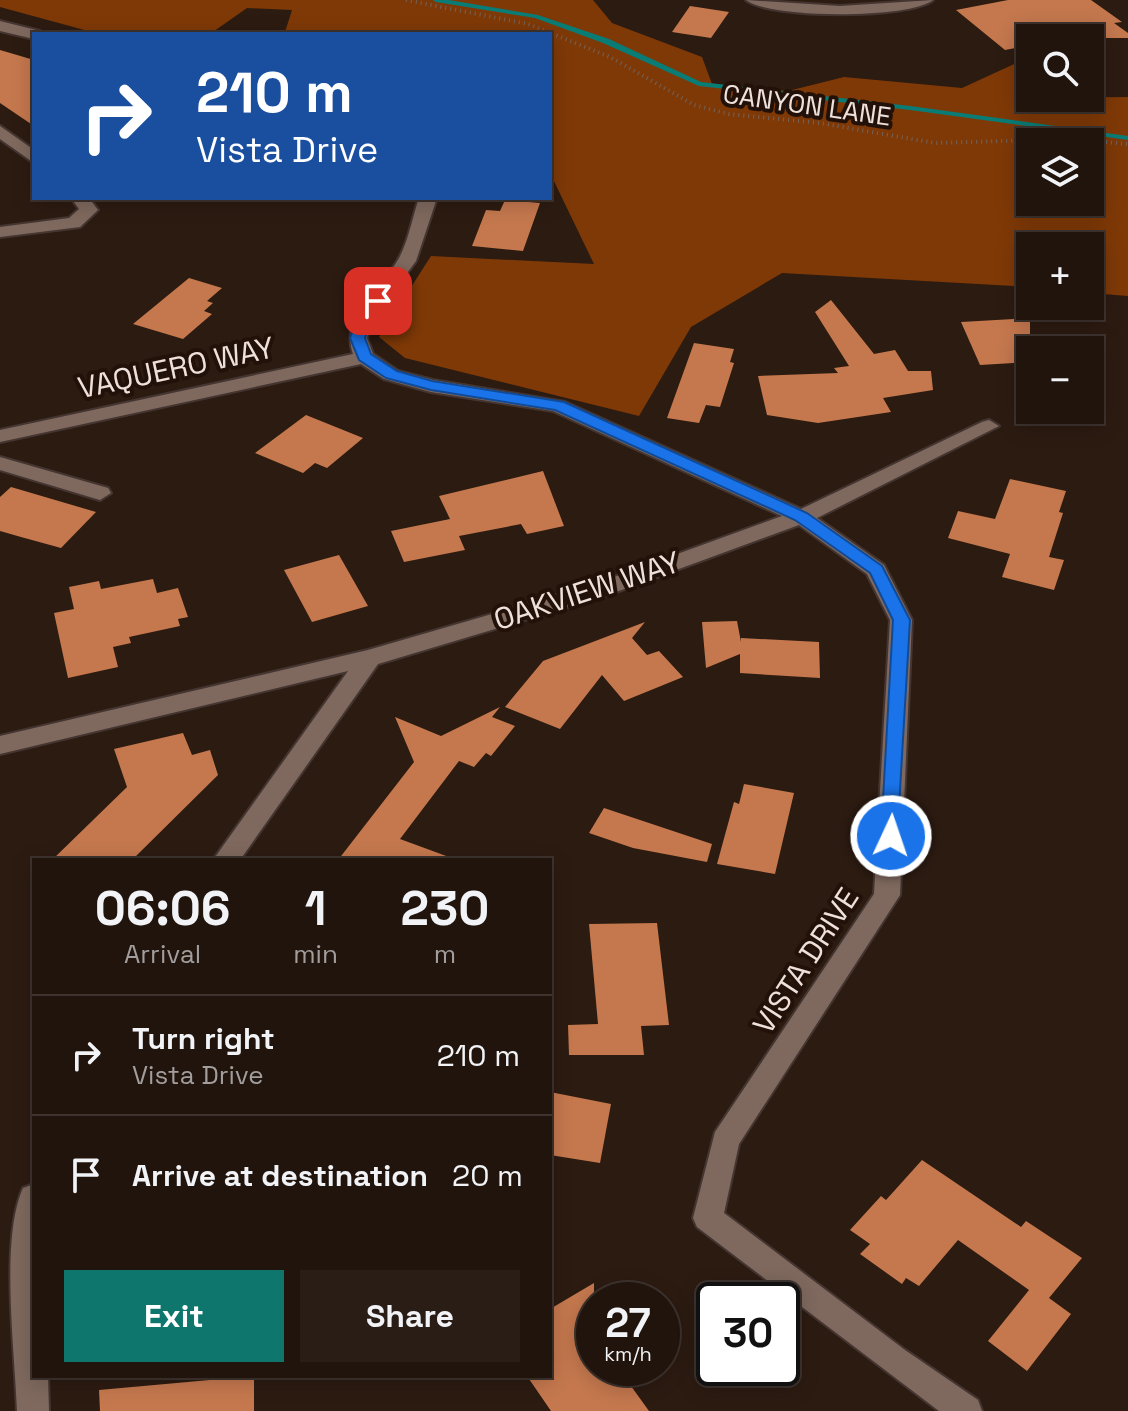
<!DOCTYPE html>
<meta charset="utf-8">
<style>
body{margin:0;font-family:"Space Grotesk",sans-serif;background:#291d16;color:#f1f3f6;height:100vh;display:flex;flex-direction:column;font-size:30px;white-space:nowrap}
*{box-sizing:border-box;margin:0}
p{font-size:26px;color:#a29e9d}
.icon{flex:none;width:44px;height:44px;fill:none;stroke:currentColor;stroke-width:2;stroke-linecap:round;stroke-linejoin:round}
.map{position:relative;flex:1;overflow:hidden}
.panel{position:absolute;left:32px;top:858px;width:520px;height:520px;display:flex;flex-direction:column;background:#21140d;border-radius:0px;box-shadow:0 4px 20px #0003,0 0 0 2px #3e332e}
.panel>*{flex:none}
.top-card{position:absolute;left:32px;top:32px;width:520px;height:168px;border-radius:0px;box-shadow:0 4px 20px #0003,0 0 0 2px #3e332e;background:#1a4fa0;color:#fff;overflow:hidden}
.controls{position:absolute;left:1016px;top:24px;display:grid;gap:16px}
.controls a{display:grid;place-items:center;width:88px;height:88px;border-radius:0px;background:#21140d;box-shadow:0 4px 20px #0003,0 0 0 2px #3e332e;font-size:40px}
.speed{position:absolute;left:576px;top:1282px;display:flex;gap:16px;font-size:40px;font-weight:700;text-align:center}
.speed>*{display:grid;place-content:center;width:104px;height:104px;border-radius:50%;background:#21140d;box-shadow:0 4px 20px #0003,0 0 0 2px #3e332e;line-height:1}
.speed small{font-size:20px;font-weight:400}
.speed .limit{border:4px solid #111;border-radius:12px;background:#fff;color:#111}
.pin{position:absolute;display:grid;place-items:center;width:68px;height:68px;color:#fff;margin:-34px;border-radius:16px;box-shadow:0 4px 12px #0006}
.me{position:absolute;width:88px;margin:-44px;rotate:3deg;stroke-linejoin:round;filter:drop-shadow(0 0 6px #0008)}
.turn{display:flex;align-items:center;gap:28px;height:168px;padding:0 32px;font-size:36px}
.turn .icon{width:104px;height:104px;stroke-width:2.5}
.turn b{display:block;font-size:56px;line-height:68px}
.eta{display:flex;justify-content:space-evenly;align-items:center;height:136px;text-align:center}
.eta b{font-size:48px;font-weight:800;line-height:56px}
.cta{display:flex;gap:16px;margin-top:auto;padding:16px 32px}
.cta a{flex:1;height:92px;border-radius:0px;background:#0f766e;color:#fff;font-size:32px;font-weight:800;line-height:92px;text-align:center}
.cta a+a{background:#291d16;color:#f1f3f6}
ul{padding:0;list-style:none}
li{display:flex;align-items:center;gap:24px;height:120px;padding:0 32px;border-top:2px solid #3e332e}
li div{flex:1}
li b{display:block;font-size:30px}
li em{font-style:normal}
.map>svg:first-child{display:block}
.forest{fill:#7f3907;fill-rule:evenodd}
.lines{fill:none;stroke-linecap:round;stroke-linejoin:round}
.stream{fill:#0a7c76;fill-rule:evenodd}
.building{fill:#c5784e}
.minor-casing{stroke:#443531;stroke-width:4}
.path{stroke:#72635a;stroke-width:4;stroke-dasharray:1 4;stroke-linecap:butt}
.minor{fill:#7f695e;fill-rule:evenodd}
.route{fill:#1a73e8;stroke:#114b97;stroke-width:2}
.labels{text-anchor:middle;stroke-width:8;stroke-linejoin:round;paint-order:stroke}
.far-street-label{font-size:26px;fill:#eee1db;stroke:#221108}
.street-label{font-size:30px;fill:#eee1db;stroke:#221108}
</style>
<div class="map">
<svg width="1128" height="1411" viewBox="0 0 1128 1411">
<rect width="100%" height="100%" fill="#2c1b11"/>
<path class="forest" d="M0 0H593L612 23 702 57 712 84 788 91 844 77 962 88 1025 59 1030 60V98L1128 97V296L1090 293V246H1030V287L782 273 691 327 639 416 405 358 379 337 431 256 594 264 550 173V34H293L285 32 292 10 247 8 210 34H99L0 7ZM1030 142H1090V202H1030Z"/>
<g class="lines">
<path class="stream" d="M433 0H449L538 15 609 39 701 82 910 106 1128 136V140L910 110 699 86 603 43 535 18 436 2Z"/>
</g>
<g class="building">
<path d="M1008 0H1091L1122 22 1114 23 1128 33V38H1030V45L1005 50 956 10Z"/>
<path d="M690 6 729 12 711 38 672 32Z"/>
<path d="M0 50 34 60V126L0 103Z"/>
<path d="M505 200 540 203 523 251 472 246 486 210 500 211Z"/>
<path d="M189 278 222 288 207 301 213 303 204 311 212 314 183 339 133 324Z"/>
<path d="M831 300 874 354 895 350 908 371H931L933 390 883 398 891 412 818 423 767 415 758 376 838 373 834 368 849 366 815 312Z"/>
<path d="M1030 318V362L980 365 961 322Z"/>
<path d="M694 343 734 349 730 362 734 363 720 407 706 405 699 423 667 418Z"/>
<path d="M306 415 363 438 327 468 315 463 303 473 255 453Z"/>
<path d="M543 471 564 526 527 534 521 524 459 536 465 550 404 562 391 531 450 519 439 496Z"/>
<path d="M1010 479 1066 491 1059 512 1063 513 1049 557 1064 560 1054 590 1002 577 1010 554 948 538 958 511 995 519Z"/>
<path d="M11 487 96 512 61 548 21 537 0 531V497Z"/>
<path d="M339 555 368 606 312 622 284 570Z"/>
<path d="M153 579 157 593 178 588 188 617 178 619 180 626 129 637 131 643 113 647 118 667 68 678 54 613 74 609 69 587 99 581 101 589Z"/>
<path d="M737 621 741 642V638L819 642 820 678 740 673V654L706 668 702 622Z"/>
<path d="M645 622 632 638 647 655 659 651 683 677 624 701 602 675 560 729 505 707 543 661Z"/>
<path d="M500 707 492 717 515 726 491 756 486 753 474 767 459 761 400 839 449 857 448 860H338L414 762 395 717 441 736Z"/>
<path d="M183 733 192 755 210 750 218 775 132 860H52L127 787 114 749Z"/>
<path d="M744 784 794 793 775 874 717 864 734 802 739 804Z"/>
<path d="M604 808 712 844 707 862 633 848 589 833Z"/>
<path d="M657 923 669 1025 641 1026 644 1055H569L568 1025 598 1024 589 924Z"/>
<path d="M550 1092 611 1104 600 1163 550 1155Z"/>
<path d="M922 1160 1021 1227 1026 1221 1082 1258 1049 1298 1071 1314 1027 1371 988 1341 1029 1290 958 1240 919 1286 906 1278 902 1284 860 1254 870 1244 850 1230 881 1196 886 1200Z"/>
<path d="M594 1283V1368H618L649 1411H551L527 1376H550V1309Z"/>
<path d="M254 1376V1411H100L99 1390Z"/>
</g>
<g class="lines">
<g class="minor-casing">
<g id="minor">
<path d="M746 0 840 6 933 0C910 19 770 19 746 0Z"/>
<path d="M0 21 40 31 42 34H34V39L0 31Z"/>
<path d="M0 126 34 150V163L0 139Z"/>
<path d="M71 198H89L98 210 80 227 0 237V227L69 218 79 209Z"/>
<path d="M419 198H437L416 261 372 321 367 338 373 354 398 371 433 380 565 402 801 509 982 422 989 420 999 426 817 518 884 565 912 620 900 895 739 1144 724 1213 905 1350 978 1400 982 1411H939L697 1227 693 1218 715 1132 874 894 890 620 867 574 799 525 608 595 378 664 240 860H213L348 671 0 754V736L368 650 592 585 782 516 553 411 431 392 384 379 361 364 0 442V430L353 354C340 318 379 291 396 263 408 245 412 218 419 198Z"/>
<path d="M0 457 108 488 111 493 100 500 0 470Z"/>
<path d="M34 1184V1376H48L49 1411H17C15 1352 0 1239 23 1188Z"/>
</g>
</g>
<path class="path" d="M406 0 528 24 610 57 694 105 729 114 820 123 935 143 1071 139 1128 144"/>
<use href="#minor" class="minor"/>
</g>
<path class="route" d="M373 298 385 301 371 321 365 338 371 354 397 371 432 381 564 402 807 513 882 566 910 620 897 841 891 843 881 836 893 620 870 573 795 520 555 410 431 390 386 378 359 360 350 338 356 321Z"/>
<g class="labels">
<g class="far-street-label">
<text transform="translate(807 105) rotate(8)" y="9">CANYON LANE</text>
</g>
<g class="street-label">
<text transform="translate(176 368) rotate(-12)" y="10">VAQUERO WAY</text>
<text transform="translate(587 591) rotate(-18)" y="10">OAKVIEW WAY</text>
<text transform="translate(806 961) rotate(-57)" y="10">VISTA DRIVE</text>
</g>
</g>
</svg>
<div class="controls">
<a><svg class="icon" aria-label="search" viewBox="0 0 24 24"><circle cx="10" cy="10" r="6"/><path d="M15 15l6 6"/></svg></a>
<a><svg class="icon" aria-label="layers" viewBox="0 0 24 24"><path d="M12 4l9 5-9 5-9-5zM3 14l9 5 9-5"/></svg></a>
<a>+</a>
<a>−</a>
</div>
<div class="speed"><div>27<small>km/h</small></div><div class="limit">30</div></div>
<div class="pin" style="left:378px;top:301px;background:#d93025"><svg class="icon" aria-label="arrive" viewBox="0 0 24 24"><path d="M6 21V4h12l-3 4 3 4H6"/></svg></div>
<svg class="me" style="left:891px;top:836px" viewBox="-20 -20 40 40"><circle r="17" fill="#1a73e8" stroke="#fff" stroke-width="3"/><path d="M0-11L8 9 0 5-8 9z" fill="#fff"/></svg>
<div class="top-card">
<div class="turn"><svg class="icon" aria-label="right" viewBox="0 0 24 24"><path d="M7 20v-9h11M14 6l5 5-5 5"/></svg><div><b>210 m</b>Vista Drive</div></div>
</div>
<section class="panel">
<div class="eta">
<div><b>06:06</b><p>Arrival</p></div>
<div><b>1</b><p>min</p></div>
<div><b>230</b><p>m</p></div>
</div>
<ul>
<li><svg class="icon" aria-label="right" viewBox="0 0 24 24"><path d="M7 20v-9h11M14 6l5 5-5 5"/></svg><div><b>Turn right</b><p>Vista Drive</p></div><em>210 m</em></li>
<li><svg class="icon" aria-label="arrive" viewBox="0 0 24 24"><path d="M6 21V4h12l-3 4 3 4H6"/></svg><div><b>Arrive at destination</b></div><em>20 m</em></li>
</ul>
<div class="cta"><a>Exit</a><a>Share</a></div>
</section>
</div>
